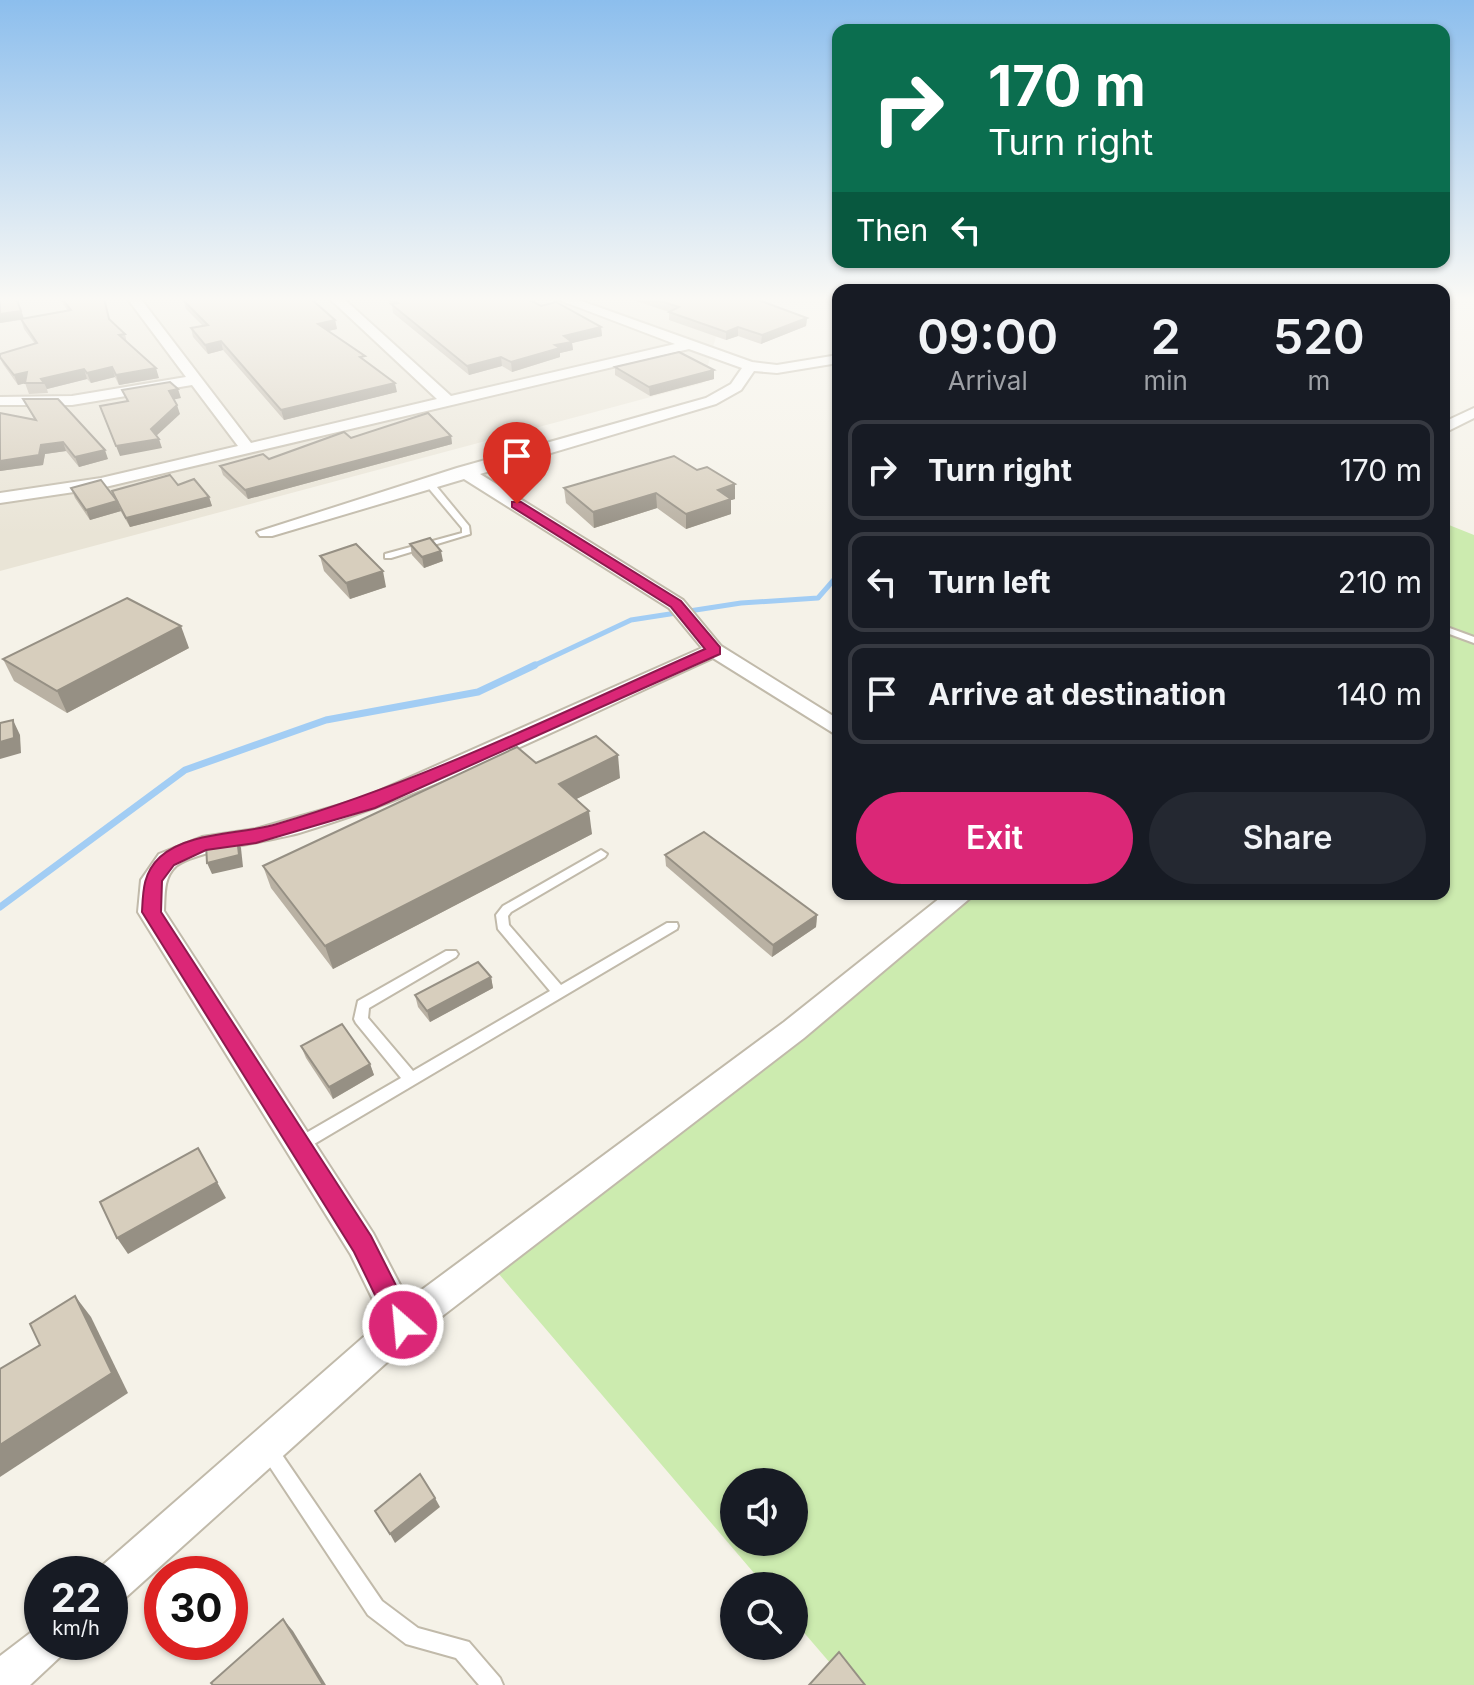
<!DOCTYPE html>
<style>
body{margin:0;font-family:Inter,sans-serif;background:#242831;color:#f1f3f6;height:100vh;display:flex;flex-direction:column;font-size:30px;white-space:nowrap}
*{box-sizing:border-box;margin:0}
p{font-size:26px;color:#9ea1a6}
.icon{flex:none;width:44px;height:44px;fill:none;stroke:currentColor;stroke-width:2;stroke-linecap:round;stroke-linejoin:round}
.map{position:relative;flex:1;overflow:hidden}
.side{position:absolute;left:832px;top:284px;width:618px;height:616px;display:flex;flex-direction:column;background:#171b24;border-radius:16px;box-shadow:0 2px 6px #0004}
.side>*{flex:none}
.banner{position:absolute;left:832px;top:24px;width:618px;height:244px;border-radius:16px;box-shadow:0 2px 6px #0004;background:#0b6e4f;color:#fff;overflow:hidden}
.buttons{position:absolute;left:720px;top:1468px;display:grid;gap:16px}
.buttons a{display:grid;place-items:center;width:88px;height:88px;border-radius:50%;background:#171b24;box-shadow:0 2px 6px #0004;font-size:40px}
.speed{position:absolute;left:24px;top:1556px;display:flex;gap:16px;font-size:40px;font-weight:700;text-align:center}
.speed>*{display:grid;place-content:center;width:104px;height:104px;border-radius:50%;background:#171b24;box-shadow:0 2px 6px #0004;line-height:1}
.speed small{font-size:20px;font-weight:400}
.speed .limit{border:12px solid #d22;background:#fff;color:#111}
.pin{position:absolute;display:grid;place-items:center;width:68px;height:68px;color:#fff;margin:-82px -34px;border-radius:50% 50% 50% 0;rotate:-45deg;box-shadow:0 0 8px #0007}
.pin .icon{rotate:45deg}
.me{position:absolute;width:88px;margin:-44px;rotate:333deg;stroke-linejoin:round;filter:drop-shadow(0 0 6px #0008)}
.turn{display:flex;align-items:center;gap:28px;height:168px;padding:0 24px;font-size:36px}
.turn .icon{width:104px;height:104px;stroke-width:2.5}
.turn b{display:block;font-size:56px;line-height:68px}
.then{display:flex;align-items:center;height:76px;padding:0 24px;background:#0003;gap:16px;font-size:30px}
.eta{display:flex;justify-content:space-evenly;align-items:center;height:136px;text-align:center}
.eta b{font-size:48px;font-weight:600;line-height:56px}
.button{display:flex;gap:16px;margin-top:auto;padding:16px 24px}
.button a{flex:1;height:92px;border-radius:48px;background:#db2777;color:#fff;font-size:32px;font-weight:600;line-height:92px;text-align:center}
.button a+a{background:#242831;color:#f1f3f6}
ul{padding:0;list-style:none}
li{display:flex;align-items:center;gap:24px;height:100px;margin:0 16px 12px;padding:0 8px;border:4px solid #363941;border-radius:16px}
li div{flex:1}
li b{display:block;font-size:30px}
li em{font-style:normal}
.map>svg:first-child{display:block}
.residential{fill:#e9e4d6}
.green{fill:#ccebaf;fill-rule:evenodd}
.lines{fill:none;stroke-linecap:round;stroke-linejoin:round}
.stream-far1{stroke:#a2cdf4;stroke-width:5}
.stream{stroke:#a2cdf4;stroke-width:7}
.service-casing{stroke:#c1baaa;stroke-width:4}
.minor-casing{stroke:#c1baaa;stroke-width:4}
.service{fill:#fff;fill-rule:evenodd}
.minor{fill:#fff;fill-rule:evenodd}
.wall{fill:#b9b1a3}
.shaded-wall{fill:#969084}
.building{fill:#d7cebd;stroke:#969084;stroke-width:2}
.route{fill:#db2777;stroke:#8e194d;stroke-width:2}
</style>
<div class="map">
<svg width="1474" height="1685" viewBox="0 0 1474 1685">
<rect width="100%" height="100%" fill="#f5f2e8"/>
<path class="residential" d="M0 298H737L717 333 703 383 0 571Z"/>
<path class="green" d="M1444 523 1474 535V1685H849L794 1621V1586H765L481 1253 955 894H1444ZM734 1482H794V1542H734Z"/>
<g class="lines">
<path class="stream-far1" d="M531 667 631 620 741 603 818 598 838 575"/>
<path class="stream" d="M0 907 185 770 326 720 478 692 535 665"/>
<g class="service-casing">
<g id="service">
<path d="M426 481H432L469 526 470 534 391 558H385V554L462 533V528L426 485Z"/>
<path d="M1444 626 1474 637V643L1444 632Z"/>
<path d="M601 850 607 854 605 857 511 912 508 916 509 925 561 985 667 923H677L678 926 677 929 304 1150 299 1152 294 1150 291 1145 294 1140 401 1078 356 1023 354 1019 358 1001 446 951H456L458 954 456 957 369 1008 368 1018 413 1071 550 991 498 929 496 915 503 906Z"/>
<path d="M268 1440 274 1443 382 1601 418 1628 469 1642 500 1678 503 1685H479L456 1658 406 1644 368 1615 262 1455 259 1449 262 1443Z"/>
</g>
</g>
<g class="minor-casing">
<g id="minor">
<path d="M127 298H140L251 443 437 399 329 298H343L451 396 675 344 554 298H573L752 362 777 365 838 355V363L777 373 754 371 741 390 716 404 480 474 683 600 721 646 838 719V736L713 658C577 719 442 790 299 833 270 841 195 851 176 866 163 878 165 895 164 911L373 1233 408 1300 784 1022 945 894H975L804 1038 415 1337 124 1599 110 1605V1574H95L96 1571 383 1320 351 1255 138 912 141 880 159 854 202 837 256 829 361 799 702 648 669 608 464 479 272 536H260L257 532 457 468 706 398 731 384 742 368 689 349 101 488 0 503V493L101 478 238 446 192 385 72 405H0V397L72 396 186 377Z"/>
<path d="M1474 408V418L1444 433V422Z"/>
<path d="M42 1624V1642H67L61 1656 30 1685H0V1656Z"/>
</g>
</g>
<use href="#service" class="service"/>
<use href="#minor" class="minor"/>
</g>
<g class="wall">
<path d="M17 298 24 319 68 311 59 298H104L110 320 125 334 127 343 159 378 119 385 115 377 91 383 87 379 47 389 48 393 29 394 25 383 18 385 3 364 0 358V354L35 344 24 329 21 320 0 323Z"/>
<path d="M183 298H310L335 320 337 329 328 331 366 361 397 392 284 420 223 350 208 354 193 337 191 328 203 326 186 309 183 300H185Z"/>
<path d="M384 298H526L541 306 601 327 602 336 572 343 573 350 560 353V357L512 372 502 366 469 375 393 313 392 304Z"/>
<path d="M627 298H753L807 318 806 326 761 344 738 336 726 340 669 320V312Z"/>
<path d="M615 367 714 379 650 396 615 375Z"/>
<path d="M23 399 108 459 79 467 66 451 45 454 43 465 0 471V413L34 419Z"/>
<path d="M451 436 452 444 248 499 223 475 220 466 269 459 351 438Z"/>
<path d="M697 470 735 484V499L731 500V514L686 529 657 508 594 528 566 503 564 488Z"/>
<path d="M178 485 209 497 212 506 130 527 120 510 121 511 90 520 75 498 71 488 114 497Z"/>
<path d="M410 544 443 561 424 568 412 555Z"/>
<path d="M320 556 386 587 350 599 324 571Z"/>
<path d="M189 648 67 713 14 681 3 659Z"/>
<path d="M536 763 620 778 576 799 592 834 333 969 271 888 263 866Z"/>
<path d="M665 855 817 915 816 927 772 957 666 866Z"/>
<path d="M491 977 493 988 430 1022 418 1007 415 995Z"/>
<path d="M301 1046 370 1064 374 1075 333 1099 306 1058Z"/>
</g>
<g class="shaded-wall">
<path d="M17 298 24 319 0 323V314Z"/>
<path d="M807 318 806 326 761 344 762 335Z"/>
<path d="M335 320 337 329 320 333 318 324Z"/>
<path d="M601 327 602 336 572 343 573 350 560 353V357L512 372 511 362 555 345 564 336Z"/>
<path d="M738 327V336L726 340V332Z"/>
<path d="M221 341 223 350 208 354 205 345Z"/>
<path d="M501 357 502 366 469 375 467 366Z"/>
<path d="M112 367 115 377 91 383 87 373Z"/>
<path d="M156 368 159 378 119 385 116 375Z"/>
<path d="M84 369 87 379 47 389 44 383 41 379Z"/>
<path d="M714 370V379L650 396 649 387Z"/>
<path d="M27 372 31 382 18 385 14 375Z"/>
<path d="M395 383 397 392 284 420 281 410Z"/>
<path d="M178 389 181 398 172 400 169 391Z"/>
<path d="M177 405 180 414 154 438 151 429Z"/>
<path d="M451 436 452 444 248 499 245 490Z"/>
<path d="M159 439 162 448 120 456 116 446Z"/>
<path d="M63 442 66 451 45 454 43 465 0 471V461L41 445Z"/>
<path d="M105 450 108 459 79 467 75 457Z"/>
<path d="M735 484V499L731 500V514L686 529V514L718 490Z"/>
<path d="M656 493 657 508 594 528 593 512Z"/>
<path d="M209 497 212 506 130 527 126 518Z"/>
<path d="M117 501 121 511 90 520 86 510Z"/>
<path d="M441 551 443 561 424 568 422 557Z"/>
<path d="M383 571 386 587 350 599 346 583Z"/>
<path d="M181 626 189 648 67 713 57 691Z"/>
<path d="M13 720 20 735 21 753 0 759V742Z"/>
<path d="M618 755 620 778 562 806 559 784Z"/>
<path d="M589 811 592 834 333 969 325 946Z"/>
<path d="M237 837 241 848 243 867 212 874 207 863Z"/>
<path d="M817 915 816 927 772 957 773 945Z"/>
<path d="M491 977 493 988 430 1022 427 1011Z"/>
<path d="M370 1064 374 1075 333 1099 329 1087Z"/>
<path d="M217 1182 226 1198 128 1254 117 1238Z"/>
<path d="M75 1296 91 1317 128 1393 0 1477V1445Z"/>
<path d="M435 1498 440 1507 395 1543 390 1534Z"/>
<path d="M283 1619 293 1631 326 1685H323Z"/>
</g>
<g class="building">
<path d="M0 298H16L21 311 0 314Z"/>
<path d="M62 298H104L109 319 125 334 119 335 156 368 116 375 112 367 87 373 84 369 41 379 44 383H25L27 372 14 375 0 357V354L37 343 21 319 71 310Z"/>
<path d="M186 298H310L335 320 318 324 365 356 360 357 395 383 281 410 221 341 205 345 191 328 208 325 183 300 187 299Z"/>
<path d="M393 298H526L541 306 556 302 601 327 564 336 572 342 555 345 560 348 511 362 501 357 467 366 391 304 398 303Z"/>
<path d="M651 298H753L807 318 762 335 738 327 726 332 669 312 679 307Z"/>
<path d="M679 352 714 370 649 387 615 367Z"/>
<path d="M170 382 178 389 169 391 177 405 151 429 159 439 116 446 100 406 128 401 122 390Z"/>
<path d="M23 399H58L105 450 75 457 63 442 41 445 39 455 0 461V413L36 420Z"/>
<path d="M428 413 451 436 245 490 220 466 263 454 269 459 344 432 351 438Z"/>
<path d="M674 456 697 470 707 467 735 484 718 490 731 499 686 514 656 493 593 512 564 488Z"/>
<path d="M170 475 178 485 194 479 209 497 126 518 112 491Z"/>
<path d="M101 480 117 501 86 510 71 488Z"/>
<path d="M430 538 441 551 422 557 410 544Z"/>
<path d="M356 544 383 571 346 583 320 556Z"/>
<path d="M127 598 181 626 57 691 3 659Z"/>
<path d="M13 720 14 738 0 742V723Z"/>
<path d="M596 736 618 755 559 784 589 811 325 946 263 866 517 747 536 763Z"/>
<path d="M704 832 817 915 773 945 665 855Z"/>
<path d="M237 837 239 855 207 863 206 844Z"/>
<path d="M478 962 491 977 427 1011 415 995Z"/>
<path d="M342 1024 370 1064 329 1087 301 1046Z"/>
<path d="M198 1148 217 1182 117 1238 100 1202Z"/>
<path d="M75 1296 112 1373 0 1445V1369L40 1345 30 1324Z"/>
<path d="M420 1474 435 1498 390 1534 375 1511Z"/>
<path d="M283 1619 323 1685H213L211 1683Z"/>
<path d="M839 1652 865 1685H809Z"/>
</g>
<linearGradient id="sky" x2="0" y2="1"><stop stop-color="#8cbeed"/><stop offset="0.56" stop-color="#faf9f5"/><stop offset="1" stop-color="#faf9f5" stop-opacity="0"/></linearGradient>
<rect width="1474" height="534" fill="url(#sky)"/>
<path class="route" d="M512 502H521L681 601 720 647V654L375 808 256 843 206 850 174 865 162 881 161 912 371 1236 416 1325 412 1334 403 1338 394 1334 354 1252 142 912C143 891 143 873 160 857 189 831 241 835 277 824 425 781 564 711 705 649L671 607 512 507Z"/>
</svg>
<div class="buttons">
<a><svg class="icon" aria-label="sound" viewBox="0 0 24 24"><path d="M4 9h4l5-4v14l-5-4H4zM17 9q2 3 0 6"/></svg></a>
<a><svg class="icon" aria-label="search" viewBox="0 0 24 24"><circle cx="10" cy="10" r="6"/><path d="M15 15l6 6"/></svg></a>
</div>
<div class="speed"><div>22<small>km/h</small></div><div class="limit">30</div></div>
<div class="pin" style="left:517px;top:504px;background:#d93025"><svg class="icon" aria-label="arrive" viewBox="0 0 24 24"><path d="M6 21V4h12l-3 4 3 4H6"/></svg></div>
<svg class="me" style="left:403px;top:1325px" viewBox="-20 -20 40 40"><circle r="17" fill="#db2777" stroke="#fff" stroke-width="3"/><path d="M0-11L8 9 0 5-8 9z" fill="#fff"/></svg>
<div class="banner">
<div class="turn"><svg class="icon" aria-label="right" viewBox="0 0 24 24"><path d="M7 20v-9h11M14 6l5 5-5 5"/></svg><div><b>170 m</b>Turn right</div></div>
<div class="then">Then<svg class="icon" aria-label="left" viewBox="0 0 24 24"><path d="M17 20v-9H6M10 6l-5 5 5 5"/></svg></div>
</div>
<section class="side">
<div class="eta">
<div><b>09:00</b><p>Arrival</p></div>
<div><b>2</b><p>min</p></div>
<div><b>520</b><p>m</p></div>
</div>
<ul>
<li><svg class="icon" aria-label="right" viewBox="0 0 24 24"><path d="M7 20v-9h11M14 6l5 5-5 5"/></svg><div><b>Turn right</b></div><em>170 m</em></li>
<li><svg class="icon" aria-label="left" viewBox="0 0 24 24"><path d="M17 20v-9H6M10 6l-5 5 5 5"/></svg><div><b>Turn left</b></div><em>210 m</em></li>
<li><svg class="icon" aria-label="arrive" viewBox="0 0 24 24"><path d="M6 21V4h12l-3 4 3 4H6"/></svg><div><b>Arrive at destination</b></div><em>140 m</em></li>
</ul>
<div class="button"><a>Exit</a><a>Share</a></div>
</section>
</div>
